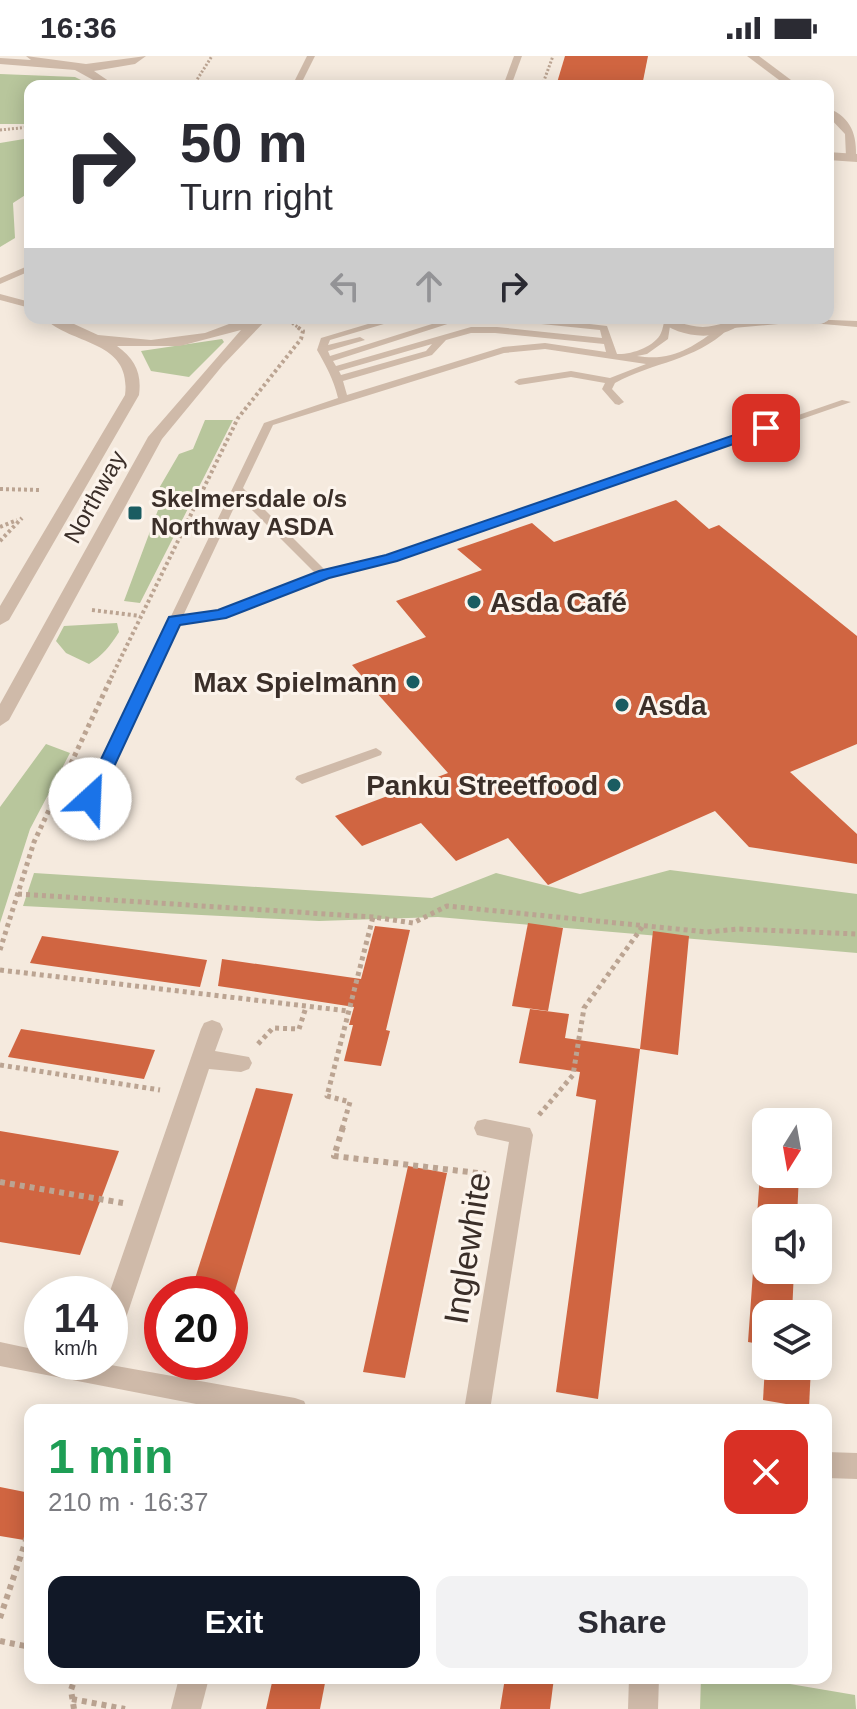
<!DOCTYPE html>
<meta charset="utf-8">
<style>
body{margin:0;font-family:Arial,sans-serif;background:#f2f2f3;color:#2b2b33;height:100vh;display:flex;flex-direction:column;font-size:30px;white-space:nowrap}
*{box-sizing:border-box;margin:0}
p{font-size:26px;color:#7c7c81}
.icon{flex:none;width:44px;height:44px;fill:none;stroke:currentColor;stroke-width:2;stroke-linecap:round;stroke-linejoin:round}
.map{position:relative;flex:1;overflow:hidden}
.panel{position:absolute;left:24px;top:1348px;width:808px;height:280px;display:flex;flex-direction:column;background:#fff;border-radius:16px;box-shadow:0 4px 20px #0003}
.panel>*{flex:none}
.guide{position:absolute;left:24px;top:24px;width:810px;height:244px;border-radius:16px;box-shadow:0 4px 20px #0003;background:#fff;color:#2b2b33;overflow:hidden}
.needle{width:52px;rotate:191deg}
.tools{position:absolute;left:752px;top:1052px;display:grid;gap:16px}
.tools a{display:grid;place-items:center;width:80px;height:80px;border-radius:16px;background:#fff;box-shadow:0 4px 20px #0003;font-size:40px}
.speed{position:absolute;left:24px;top:1220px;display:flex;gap:16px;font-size:40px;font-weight:700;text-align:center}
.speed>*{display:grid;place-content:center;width:104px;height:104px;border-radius:50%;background:#fff;box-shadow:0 4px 20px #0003;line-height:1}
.speed small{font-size:20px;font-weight:400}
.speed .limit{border:12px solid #d22;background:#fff;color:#111}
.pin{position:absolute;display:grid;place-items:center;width:68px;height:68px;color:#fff;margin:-34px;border-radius:16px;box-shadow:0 4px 12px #0006}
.me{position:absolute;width:88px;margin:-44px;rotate:25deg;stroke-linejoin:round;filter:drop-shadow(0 0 6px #0008)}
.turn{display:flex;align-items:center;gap:28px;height:168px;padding:0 24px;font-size:36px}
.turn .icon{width:104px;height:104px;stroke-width:2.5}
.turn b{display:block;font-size:56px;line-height:68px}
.lanes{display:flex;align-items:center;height:76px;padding:0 24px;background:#0003;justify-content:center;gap:40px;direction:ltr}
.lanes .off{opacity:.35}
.round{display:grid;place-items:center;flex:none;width:84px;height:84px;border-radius:16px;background:#f2f2f3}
.head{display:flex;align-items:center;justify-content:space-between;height:136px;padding:0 24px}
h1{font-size:48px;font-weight:800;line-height:60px;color:#1e9e55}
.button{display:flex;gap:16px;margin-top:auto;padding:16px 24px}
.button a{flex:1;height:92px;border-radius:16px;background:#111827;color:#fff;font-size:32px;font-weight:800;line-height:92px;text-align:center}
.button a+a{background:#f2f2f3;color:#2b2b33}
.status{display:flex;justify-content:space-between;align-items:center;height:56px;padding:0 40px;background:#fff;direction:ltr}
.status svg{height:22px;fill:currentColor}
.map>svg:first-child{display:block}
.green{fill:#b8c69c}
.building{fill:#d06541}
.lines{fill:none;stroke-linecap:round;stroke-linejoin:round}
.path-far3{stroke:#bba492;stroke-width:3;stroke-dasharray:2 2;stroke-linecap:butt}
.path-far2{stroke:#bba492;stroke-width:4;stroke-dasharray:3 3;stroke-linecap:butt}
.path-far1{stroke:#bba492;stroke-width:5;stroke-dasharray:4 4;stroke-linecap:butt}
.path{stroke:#bba492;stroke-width:6;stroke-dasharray:5 5;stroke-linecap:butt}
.service{fill:#cfbaa9;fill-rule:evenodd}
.pedestrian{fill:#cfbaa9;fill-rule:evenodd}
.minor{fill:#cfbaa9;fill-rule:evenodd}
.tertiary{fill:#cfbaa9;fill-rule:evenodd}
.route{fill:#1a73e8;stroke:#114b97;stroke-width:2}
.poi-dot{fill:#1a5c61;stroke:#fcf4ec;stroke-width:3}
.labels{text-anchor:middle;stroke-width:6;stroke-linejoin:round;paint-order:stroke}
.far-street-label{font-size:24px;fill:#3b2f29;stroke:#fcf4ec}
.far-poi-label{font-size:24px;font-weight:bold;fill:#3b2f29;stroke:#fcf4ec;text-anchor:start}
.poi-label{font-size:28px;font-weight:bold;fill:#3b2f29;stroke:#fcf4ec;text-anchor:start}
.near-street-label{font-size:34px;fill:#3b2f29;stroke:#fcf4ec}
</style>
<div class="status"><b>16:36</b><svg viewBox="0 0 49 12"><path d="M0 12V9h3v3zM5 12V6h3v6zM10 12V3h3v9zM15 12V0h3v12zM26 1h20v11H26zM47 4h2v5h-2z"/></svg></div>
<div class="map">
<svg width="857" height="1653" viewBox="0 0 857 1653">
<rect width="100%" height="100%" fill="#f5eade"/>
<g class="green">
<path d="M0 18 75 21 93 30H30V68H0Z"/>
<path d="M30 82V136L13 147 15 182 0 191V87Z"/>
<path d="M222 283 224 286 189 321 151 315 141 295Z"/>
<path d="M205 364H233L140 547 124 545 158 454V434L179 398 193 393Z"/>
<path d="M117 567 119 576C111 589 102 600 89 608L66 597 56 585 64 570Z"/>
<path d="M46 688 70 697 30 773 0 867V751Z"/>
<path d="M670 814 857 838V897L438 861 319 865 23 850 34 817 432 842 496 817 580 838Z"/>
<path d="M701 1622H754L855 1639 856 1653H700Z"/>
</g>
<g class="building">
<path d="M565 0H648L642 30H556Z"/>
<path d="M676 444 709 473 719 469 857 580V688L790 716 857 778V808L749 791 715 755 548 829 508 782 456 805 421 767 362 790 335 760 448 717 352 609 426 581 396 545 482 514 457 493 532 467 554 486Z"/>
<path d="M528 867 563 872 548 955 512 950Z"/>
<path d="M375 870 410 874 386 974 390 975 381 1010 344 1005 353 969H349L354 951 218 930 222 903 361 923Z"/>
<path d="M653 875 689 880 678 999 640 993 598 1343 556 1336 596 1044 576 1040 580 1016 519 1007 530 953 569 958 565 982 640 993Z"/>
<path d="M42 880 125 892 207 904 200 931 30 907Z"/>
<path d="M21 973 66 980 155 994 144 1023 8 1001Z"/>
<path d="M256 1032 293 1038 234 1238H190Z"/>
<path d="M0 1075 119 1095 80 1199 0 1186Z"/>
<path d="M408 1110 447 1117 405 1322 363 1316Z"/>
<path d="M760 1118H799L797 1162H766V1214H794L792 1258H766V1289L748 1286Z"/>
<path d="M765 1310H811L809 1352 763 1344Z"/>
<path d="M0 1431 30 1437V1485L0 1480Z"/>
<path d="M273 1622H326L320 1653H266Z"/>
<path d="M505 1622H554L550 1653H500Z"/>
</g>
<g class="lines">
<g class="path-far3">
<path d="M193 30 212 0"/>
<path d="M542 30 553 0"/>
<path d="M0 74 30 71"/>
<path d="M289 265 299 272"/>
</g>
<g class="path-far2">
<path d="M0 433 39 434"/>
<path d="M0 471 17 464"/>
<path d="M0 485 22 462"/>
<path d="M92 554 140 560"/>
<path d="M111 622 238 362 301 283 303 275 296 270"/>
</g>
<g class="path-far1">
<path d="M18 838 373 861 413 867 447 850 707 876 738 873 857 878"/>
<path d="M0 894 34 786 112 620"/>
<path d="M0 914 348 955"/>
<path d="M258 988 273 972 299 973 306 951"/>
<path d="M0 1009 160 1034"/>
<path d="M539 1059 573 1019 584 952 643 870"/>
<path d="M342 1073 350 1046 327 1040 373 861"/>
</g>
<g class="path">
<path d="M343 1071 334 1100 486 1118"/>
<path d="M0 1126 123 1147"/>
<path d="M0 1562 30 1472"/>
<path d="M0 1585 30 1591"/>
<path d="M72 1643 125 1653"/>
<path d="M74 1653 71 1634 75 1622"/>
</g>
<g class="service">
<path d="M307 0H315L300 30H292Z"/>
<path d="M514 0H522L511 30H503Z"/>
<path d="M30 209V215L0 228V222Z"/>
<path d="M0 238 30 246V252L0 244Z"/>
<path d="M388 262H404L330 284 328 289 360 281 365 284 328 295 330 300 451 262H466L333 305 336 310 471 271H497L602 282 600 274 512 265 507 262H538L607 270 617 298C630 299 655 291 661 277 663 273 663 268 665 264H671L668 283 647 298 637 300C672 306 693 291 720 271L728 273C695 305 653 306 615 327L612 333 624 346 619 349 615 348 602 333 605 327 571 321 519 329 514 326 519 323 571 315 610 322 646 308 545 293 504 297 273 369 243 432 326 515 387 500 842 344 851 346 395 504 328 521 225 562 179 568 97 743 95 746H85L83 743 264 367 338 342C333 322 326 310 317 294L321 282ZM471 277H495L604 288 606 296 545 287 503 291 347 339 343 325 432 299 446 284ZM432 288 426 295 341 319 339 315ZM239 441 316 518 219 556 183 560Z"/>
<path d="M779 262 857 265V271L800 266 733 272 728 269 733 266Z"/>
<path d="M376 692 382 696 381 699 302 728 295 723 297 720Z"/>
</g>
<g class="pedestrian">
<path d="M747 0H759L799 30H787Z"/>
<path d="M828 52C852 62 857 79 856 103L846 101 845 78 828 60Z"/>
</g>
<g class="minor">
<path d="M828 96 857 98V106L828 104Z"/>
<path d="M657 262C674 262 686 271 703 271 719 271 731 262 748 262 726 286 680 285 657 262Z"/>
<path d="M212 964 220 967 223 973 215 995 249 1001 252 1007 249 1013 241 1016 209 1013 123 1271 119 1279 110 1282 109 1238 201 973 204 967Z"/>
<path d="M485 1063 530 1072 533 1079 490 1354H464L509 1086 477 1079 474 1072 477 1065Z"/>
<path d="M0 1286 42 1295V1306H94L295 1342 304 1345 308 1354H227L0 1310Z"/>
<path d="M826 1396 857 1397V1423L826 1422Z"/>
<path d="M179 1622H209L201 1653H171Z"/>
<path d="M629 1622H659L658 1653H628Z"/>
</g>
<g class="tertiary">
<path d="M26 0 86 8 146 0 135 8 94 15 116 30H104L75 14 0 8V2L31 4Z"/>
<path d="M44 262H61L98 279 151 284 205 277 245 262H268L223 309 162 383 9 664 0 670V648L148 381 241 274 180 290H117C135 303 142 317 139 339L9 564 0 569V550L125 339C132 284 73 290 44 262Z"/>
</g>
</g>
<path class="route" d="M766 368 773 372 771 375 397 505 329 522 226 562 180 569 99 743 90 749 82 743 169 561 218 554 319 515 386 499Z"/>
<g class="poi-dot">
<rect x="127" y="449" width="16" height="16" rx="4"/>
<circle cx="474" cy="546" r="8"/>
<circle cx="413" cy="626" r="8"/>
<circle cx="622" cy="649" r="8"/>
<circle cx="614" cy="729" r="8"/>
</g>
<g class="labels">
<g class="far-street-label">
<text transform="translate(95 441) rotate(-61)" y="8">Northway</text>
</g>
<g class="far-poi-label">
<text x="151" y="451">Skelmersdale o/s<tspan x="151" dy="28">Northway ASDA</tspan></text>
</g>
<g class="poi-label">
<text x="490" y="556">Asda Café</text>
<text x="397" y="636" text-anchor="end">Max Spielmann</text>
<text x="638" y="659">Asda</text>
<text x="598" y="739" text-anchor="end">Panku Streetfood</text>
</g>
<g class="near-street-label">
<text transform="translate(467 1192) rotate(-81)" y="12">Inglewhite</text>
</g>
</g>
</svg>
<div class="tools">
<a><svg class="needle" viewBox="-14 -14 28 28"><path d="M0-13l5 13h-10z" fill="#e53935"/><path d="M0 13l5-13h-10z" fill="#7c7c81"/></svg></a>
<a><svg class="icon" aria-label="sound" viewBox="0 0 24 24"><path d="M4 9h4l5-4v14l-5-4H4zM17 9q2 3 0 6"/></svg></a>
<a><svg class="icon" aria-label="layers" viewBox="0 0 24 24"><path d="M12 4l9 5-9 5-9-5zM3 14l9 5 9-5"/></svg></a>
</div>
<div class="speed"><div>14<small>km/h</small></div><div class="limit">20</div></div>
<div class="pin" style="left:766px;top:372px;background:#d93025"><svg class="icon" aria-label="arrive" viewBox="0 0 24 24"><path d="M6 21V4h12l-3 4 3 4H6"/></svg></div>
<svg class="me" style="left:90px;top:743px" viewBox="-20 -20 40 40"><circle r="19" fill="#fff"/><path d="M0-13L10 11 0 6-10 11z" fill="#1a73e8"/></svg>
<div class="guide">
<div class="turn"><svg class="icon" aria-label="right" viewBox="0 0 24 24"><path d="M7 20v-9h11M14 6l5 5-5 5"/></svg><div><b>50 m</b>Turn right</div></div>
<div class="lanes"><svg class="icon off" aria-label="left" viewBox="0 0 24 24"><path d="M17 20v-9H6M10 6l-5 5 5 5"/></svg><svg class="icon off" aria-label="ahead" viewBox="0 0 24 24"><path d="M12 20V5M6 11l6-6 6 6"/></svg><svg class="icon" aria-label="right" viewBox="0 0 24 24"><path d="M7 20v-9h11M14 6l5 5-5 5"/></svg></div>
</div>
<section class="panel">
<div class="head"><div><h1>1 min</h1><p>210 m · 16:37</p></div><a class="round" style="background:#d93025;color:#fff"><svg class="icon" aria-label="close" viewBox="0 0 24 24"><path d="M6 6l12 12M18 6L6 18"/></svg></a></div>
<div class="button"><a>Exit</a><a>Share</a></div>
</section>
</div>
